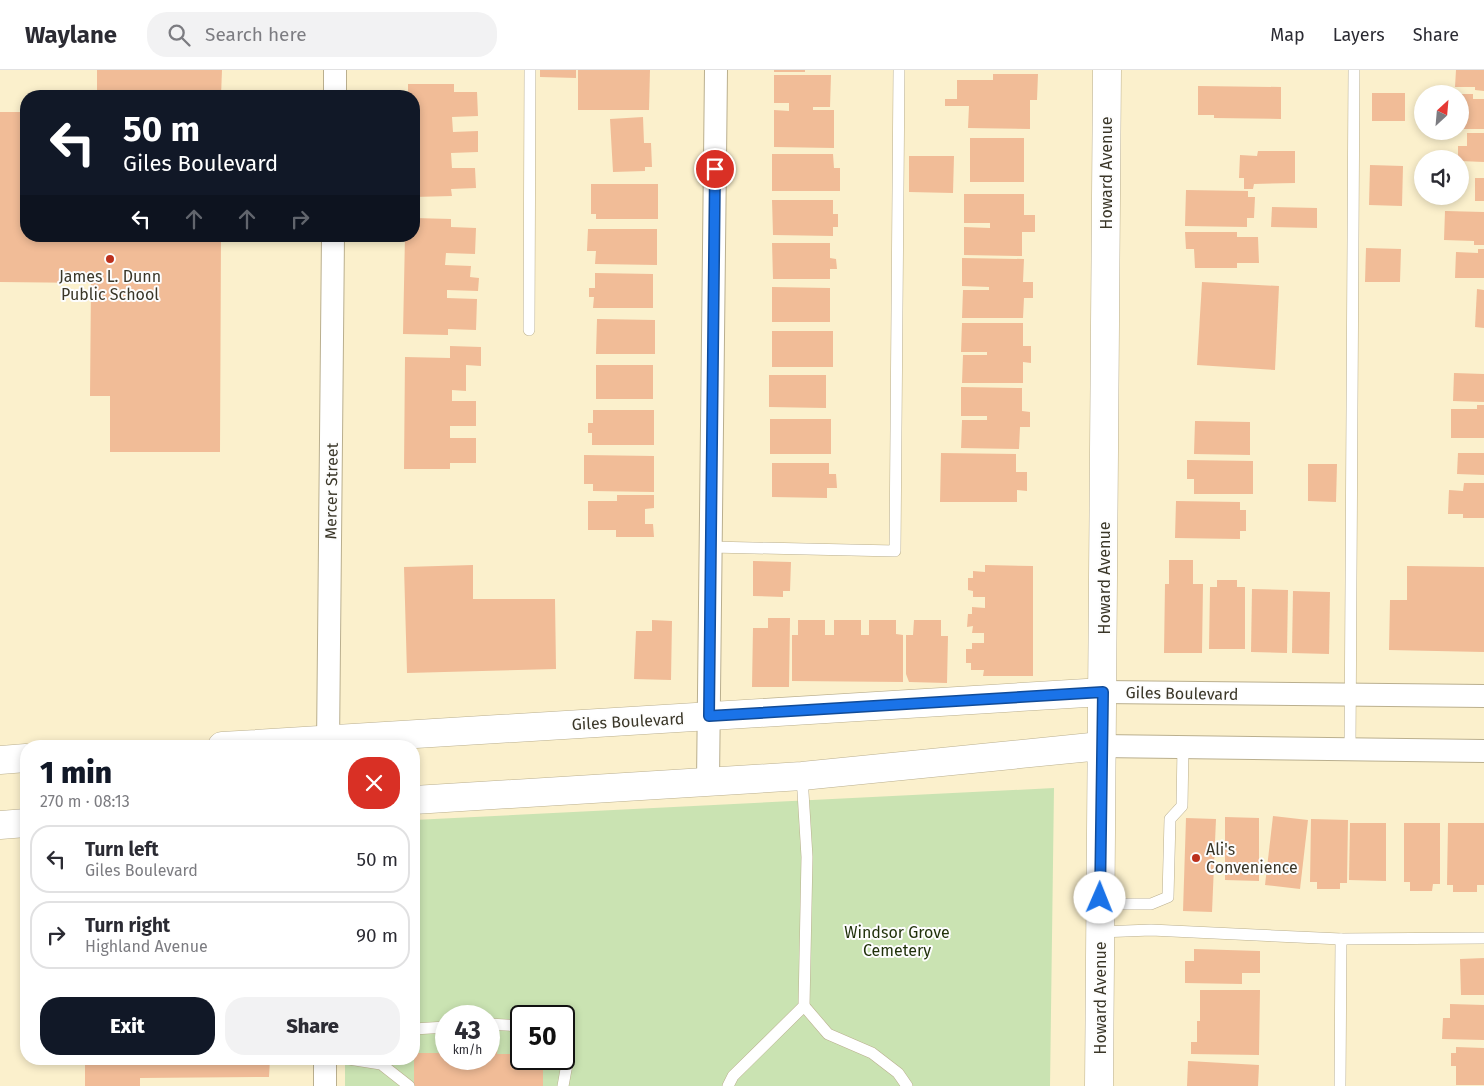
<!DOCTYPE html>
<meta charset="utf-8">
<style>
body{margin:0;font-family:"Fira Sans",sans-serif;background:#f2f2f3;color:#2b2b33;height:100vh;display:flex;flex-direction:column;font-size:19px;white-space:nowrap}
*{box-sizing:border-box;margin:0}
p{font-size:16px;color:#7c7c81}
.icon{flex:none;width:28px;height:28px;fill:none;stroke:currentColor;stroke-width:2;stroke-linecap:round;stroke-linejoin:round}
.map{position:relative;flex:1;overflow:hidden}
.panel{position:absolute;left:20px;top:670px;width:400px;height:325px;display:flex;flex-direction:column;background:#fff;border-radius:20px;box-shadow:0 2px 8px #0003}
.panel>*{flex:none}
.top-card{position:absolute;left:20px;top:20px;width:400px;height:152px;border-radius:20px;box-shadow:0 2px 8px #0003;background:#111827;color:#fff;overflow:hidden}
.needle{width:32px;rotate:26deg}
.controls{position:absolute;left:1414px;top:15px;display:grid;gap:10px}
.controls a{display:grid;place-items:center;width:55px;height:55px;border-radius:50%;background:#fff;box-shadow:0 2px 8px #0003;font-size:25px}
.speed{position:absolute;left:435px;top:935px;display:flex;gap:10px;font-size:25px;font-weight:700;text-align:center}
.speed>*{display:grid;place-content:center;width:65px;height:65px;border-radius:50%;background:#fff;box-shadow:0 2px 8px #0003;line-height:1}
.speed small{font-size:12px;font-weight:400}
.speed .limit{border:2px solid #111;border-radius:8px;background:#fff;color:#111}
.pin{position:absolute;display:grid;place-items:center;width:42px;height:42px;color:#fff;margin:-21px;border:2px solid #fff;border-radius:50%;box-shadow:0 1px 5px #0007}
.me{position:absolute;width:55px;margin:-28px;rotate:1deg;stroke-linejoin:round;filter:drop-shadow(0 0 4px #0008)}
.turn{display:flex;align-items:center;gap:18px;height:105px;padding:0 20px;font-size:22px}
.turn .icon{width:65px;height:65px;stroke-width:2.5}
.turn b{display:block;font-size:35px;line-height:42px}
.lanes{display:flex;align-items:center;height:48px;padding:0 20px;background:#0003;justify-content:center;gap:25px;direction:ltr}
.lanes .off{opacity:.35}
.round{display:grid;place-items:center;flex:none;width:52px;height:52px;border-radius:20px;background:#f2f2f3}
.headline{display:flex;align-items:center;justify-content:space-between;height:85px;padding:0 20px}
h1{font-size:30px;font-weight:800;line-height:38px;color:#111827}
.cta{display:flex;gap:10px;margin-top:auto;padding:10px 20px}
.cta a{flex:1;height:58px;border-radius:20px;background:#111827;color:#fff;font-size:20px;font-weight:800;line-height:58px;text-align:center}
.cta a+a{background:#f2f2f3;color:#2b2b33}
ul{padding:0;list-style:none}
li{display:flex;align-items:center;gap:15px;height:68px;margin:0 10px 8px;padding:0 10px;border:2px solid #e1e1e2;border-radius:20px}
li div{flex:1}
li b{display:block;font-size:19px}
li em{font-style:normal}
header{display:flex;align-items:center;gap:30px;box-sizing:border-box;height:70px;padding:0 25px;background:#fff;border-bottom:1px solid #e1e1e2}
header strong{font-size:24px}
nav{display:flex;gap:28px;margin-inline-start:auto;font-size:18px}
.search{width:350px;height:45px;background:#f2f2f3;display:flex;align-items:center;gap:12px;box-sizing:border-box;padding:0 18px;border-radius:20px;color:#7c7c81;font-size:19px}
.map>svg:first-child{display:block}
.green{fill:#cae3b2;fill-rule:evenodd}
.building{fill:#f1bc97}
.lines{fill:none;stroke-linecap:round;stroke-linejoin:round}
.lane-casing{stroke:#baaf8e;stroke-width:12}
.street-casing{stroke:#baaf8e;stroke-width:24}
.secondary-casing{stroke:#baaf8e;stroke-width:29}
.lane{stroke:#fff;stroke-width:11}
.street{stroke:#fff;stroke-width:22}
.secondary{stroke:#fff;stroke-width:28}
.route-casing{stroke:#114b97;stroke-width:12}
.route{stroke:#1a73e8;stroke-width:9}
.poi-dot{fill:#bc301d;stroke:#fdfdfd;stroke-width:2}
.labels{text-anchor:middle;stroke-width:4;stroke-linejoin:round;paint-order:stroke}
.street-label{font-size:16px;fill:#3a3628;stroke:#fdfdfd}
.poi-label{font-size:16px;fill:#3a3628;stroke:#fdfdfd}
.park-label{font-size:16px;fill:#1f3009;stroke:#fdfdfd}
</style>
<header>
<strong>Waylane</strong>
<div class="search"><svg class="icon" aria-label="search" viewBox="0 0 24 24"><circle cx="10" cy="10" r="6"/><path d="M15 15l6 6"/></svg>Search here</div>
<nav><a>Map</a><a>Layers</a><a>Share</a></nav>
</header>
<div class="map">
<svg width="1484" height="1016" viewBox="0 0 1484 1016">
<rect width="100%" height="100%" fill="#fbf0cc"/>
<path class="green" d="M1054 718 1050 1016H345V989H414V750ZM446 946H489V989H446ZM521 946H564V989H521Z"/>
<g class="building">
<path d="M97 0H222L221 26H97Z"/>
<path d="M540 0H576V8L540 7Z"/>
<path d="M578 0H650L649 40H578Z"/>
<rect x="774" y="0" width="31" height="2"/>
<path d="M1456 0H1484V21L1475 20V17H1455Z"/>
<path d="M993 4H1038L1037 30H1030V59L968 58 969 36H945V29H957V10H993Z"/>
<path d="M774 5H831L830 37H813V40H834V78L774 77V40L789 41V33H774Z"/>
<path d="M408 14H454V22H477L478 46 452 47 453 62 478 61V82L451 83 452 98H475L476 118 451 119 452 126 414 127V79H418V70H414V26H408Z"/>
<path d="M1198 16 1281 17V49L1214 48V45H1198Z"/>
<rect x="1372" y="23" width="33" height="28"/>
<path d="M1460 24H1473V29H1484V59H1460Z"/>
<path d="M0 42H26V166H221L220 382H110V326H90L91 213 0 212Z"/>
<path d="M643 47 644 73H651L652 97H645V101L613 102 610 49Z"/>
<path d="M1467 63H1484V92L1460 91 1458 89V76H1467Z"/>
<rect x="970" y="68" width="54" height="44"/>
<path d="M1258 81H1295V113L1254 114 1253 119H1244V108H1239L1240 85 1257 86Z"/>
<path d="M772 84H833L834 98H840V121H772Z"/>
<path d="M909 86H954L953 123 909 122Z"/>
<path d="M1370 95 1403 96 1402 136 1369 135Z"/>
<rect x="1475" y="108" width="9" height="23"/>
<path d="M591 114H658V149H596V144H591Z"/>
<path d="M1186 120 1248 121V127H1255L1254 148H1247V157L1185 156Z"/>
<path d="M964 124H1024V145H1035V162H1022V186L964 185V157L990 158V153H964Z"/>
<path d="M772 130H833V144H838V157H833V166L773 165Z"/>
<path d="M1272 137 1317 138V158L1271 157Z"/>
<path d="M1445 141 1484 142V175H1474V171L1444 170Z"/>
<path d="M414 148 451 149V157L476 158 475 184 446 183 445 195 471 196 470 207 479 208 478 221 447 220V228L477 229 476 260 448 259V265L403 264 405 166H414Z"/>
<path d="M588 159H657V195L595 194 596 181H587Z"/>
<path d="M1185 162H1237V167H1258L1259 193H1237V198H1195L1194 179H1186Z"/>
<path d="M772 173H830V188L836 189 837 199H830V209H773Z"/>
<path d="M1366 178 1401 179 1400 212H1365Z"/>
<path d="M1478 179H1484V208H1455L1456 182 1478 183Z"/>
<path d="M962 188 1024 189 1023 212H1033V228H1024L1023 248H962L963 220H989V217L962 216Z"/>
<path d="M595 203 653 204V238H593L594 227H589V218H595Z"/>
<path d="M1202 212 1279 216 1275 300 1197 295Z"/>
<path d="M772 217 830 218V252H772Z"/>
<path d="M1477 219 1484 220V258L1475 257Z"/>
<path d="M597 249 655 250V284H596Z"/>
<path d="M962 253H1023V276H1031V293L1023 292V313H962L963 285H987V282H961Z"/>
<rect x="772" y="261" width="61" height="36"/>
<path d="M450 276 481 277V296L466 295V321L452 320V331H476V356H450V368H476V393H450V399H404L405 287 450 288Z"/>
<rect x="596" y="295" width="57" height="34"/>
<path d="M1454 303 1484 304V332L1453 331Z"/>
<path d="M769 305H826V338L769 337Z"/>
<path d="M961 317 1022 318V341L1030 342V357H1020L1019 379 961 378 962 350H987V346H961Z"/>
<path d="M1477 335H1484V368H1451V339H1477Z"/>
<path d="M593 340H654V375H592V363H588V353H593Z"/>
<rect x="770" y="349" width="61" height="35"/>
<path d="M1195 351 1250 352V385L1194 384Z"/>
<path d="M941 383 1016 384V402H1027V421L1017 420V432H940Z"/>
<path d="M1458 383H1484V405L1457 404Z"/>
<path d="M584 385 654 386V422L593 421V414H584Z"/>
<path d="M1187 390 1253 391V424H1194V409H1187Z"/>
<path d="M772 393H829V404H836L837 418H827V428L772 427Z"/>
<path d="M1308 394H1337L1336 432 1308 431Z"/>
<path d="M1464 413H1484V448H1463V444H1448L1449 420 1463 421Z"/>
<path d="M617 425H654V438L645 439V454H653L654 467H616V460H588V431H617Z"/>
<path d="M1176 431 1240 432V440H1246V461H1240V469L1175 468Z"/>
<path d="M1169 490H1193V514H1203L1202 583H1164L1165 514H1169Z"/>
<path d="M753 491 791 492 790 521H783V527L753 526Z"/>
<path d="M473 495V529H555L556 599 407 603 404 497Z"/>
<path d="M985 495 1033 496V606H983L984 600H971V593H966V579H972V573H984V563H972L973 556 967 557 968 544H972V537L985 538V527H973V521L968 520V508H973V501L985 502Z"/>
<path d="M1407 496 1484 497V582L1389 580 1390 530H1407Z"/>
<path d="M1217 510H1237V517H1245V579H1209L1210 517H1217Z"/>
<path d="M1252 519 1288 520 1287 583 1251 582Z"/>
<path d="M1293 521 1330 522 1329 584 1292 583Z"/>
<path d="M768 548H790L789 617H752L753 558H768Z"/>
<path d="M652 550 672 551 671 610 634 609 636 561H652Z"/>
<path d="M798 550H825V565H834V550H861V565H869V550H896V564L903 565V612L792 611V565H798Z"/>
<path d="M914 550H941V566H948L947 613 909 612 906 604V565H913Z"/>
<path d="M1273 746 1308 750 1300 819 1265 815Z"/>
<path d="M1225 747 1259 748V811L1225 810Z"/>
<path d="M1186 748 1216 749 1212 842 1183 841Z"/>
<path d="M1311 749 1348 750 1347 813H1340V819H1317V812H1310Z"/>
<path d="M1350 753H1386V811L1349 810Z"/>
<path d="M1404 753H1440V814H1433L1432 821H1410V812H1404Z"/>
<path d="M1448 753H1484V815H1477V822H1453V815H1447Z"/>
<path d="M1194 879 1260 881V903H1242V914L1185 913V891H1194Z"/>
<path d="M1484 888V925H1461L1460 889Z"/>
<path d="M1200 920H1260L1259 985 1191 984V972H1197V951H1200Z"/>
<path d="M1450 934 1484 935V970L1442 969 1443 948H1450Z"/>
<path d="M489 974H498L497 984H521V989H543V1016H414V983H446V989H489Z"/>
<path d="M1456 977 1484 978V1015H1456V996H1451V983H1456Z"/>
<path d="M85 989H270L269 1007 140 1008V1016H85Z"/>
<path d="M1188 991 1259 995 1258 1016H1187Z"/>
</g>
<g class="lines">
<g class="lane-casing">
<g id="lane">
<path d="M529 260 530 0"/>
<path d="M711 477 895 481 899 0"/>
<path d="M1350 680 1354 0"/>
<path d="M1100 834H1151L1168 827 1170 749 1182 736 1183 677"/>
<path d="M1100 862 1151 860 1341 869 1484 868"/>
<path d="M804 936 828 964 872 983 898 1003 907 1016"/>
<path d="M489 954 521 956"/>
<path d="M414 959 446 957"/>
<path d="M349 989 381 994 409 1016"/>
<path d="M563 1016 567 994 564 981"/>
<path d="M728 1016 733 1006 804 936 807 787 802 706"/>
<path d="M1340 1016 1341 869"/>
</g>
</g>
<g class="street-casing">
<g id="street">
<path d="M335 26V0"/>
<path d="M1103 622 1484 626"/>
<path d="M328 676 333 166"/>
<path d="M1101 676 1484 681"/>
<path d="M708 712 716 0"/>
<path d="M325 1016V989"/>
</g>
</g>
<g class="secondary-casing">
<g id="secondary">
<path d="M222 676 1103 622"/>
<path d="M0 690 26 688"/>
<path d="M414 730 802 706 1101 676"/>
<path d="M0 755 26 753"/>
<path d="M1099 1016 1107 0"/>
</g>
</g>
<use href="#lane" class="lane"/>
<use href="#street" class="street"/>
<use href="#secondary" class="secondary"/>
</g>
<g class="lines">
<g class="route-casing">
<path id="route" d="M715 99 709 646 1103 622 1100 828"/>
</g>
<use href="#route" class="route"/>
</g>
<g class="poi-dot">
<circle cx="110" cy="189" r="5"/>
<circle cx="1196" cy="788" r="5"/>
</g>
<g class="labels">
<g class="street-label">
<text transform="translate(1106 103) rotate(-90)" y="6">Howard Avenue</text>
<text transform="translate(331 421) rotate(-89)" y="6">Mercer Street</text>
<text transform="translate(1104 508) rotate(-90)" y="6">Howard Avenue</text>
<text transform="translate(1182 623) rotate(1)" y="6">Giles Boulevard</text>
<text transform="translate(628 651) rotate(-3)" y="6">Giles Boulevard</text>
<text transform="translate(1100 928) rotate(-90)" y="6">Howard Avenue</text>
</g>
<g class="poi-label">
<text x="110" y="212">James L. Dunn<tspan x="110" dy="18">Public School</tspan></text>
<text x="1206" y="785" text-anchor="start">Ali's<tspan x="1206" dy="18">Convenience</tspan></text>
</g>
<g class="park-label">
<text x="897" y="868">Windsor Grove<tspan x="897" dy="18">Cemetery</tspan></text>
</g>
</g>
</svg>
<div class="controls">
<a><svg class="needle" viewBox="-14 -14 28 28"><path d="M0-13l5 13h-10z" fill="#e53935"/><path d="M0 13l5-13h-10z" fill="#7c7c81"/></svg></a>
<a><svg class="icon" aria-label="sound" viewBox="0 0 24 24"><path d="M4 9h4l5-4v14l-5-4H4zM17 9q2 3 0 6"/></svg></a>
</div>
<div class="speed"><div>43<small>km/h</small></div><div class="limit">50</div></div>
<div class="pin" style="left:715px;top:99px;background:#d93025"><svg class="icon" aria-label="arrive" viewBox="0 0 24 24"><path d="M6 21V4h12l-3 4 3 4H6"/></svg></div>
<svg class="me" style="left:1100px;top:828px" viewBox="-20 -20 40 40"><circle r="19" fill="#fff"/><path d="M0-13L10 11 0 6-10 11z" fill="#1a73e8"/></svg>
<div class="top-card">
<div class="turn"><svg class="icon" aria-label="left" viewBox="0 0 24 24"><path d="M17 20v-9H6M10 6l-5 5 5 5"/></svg><div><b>50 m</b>Giles Boulevard</div></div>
<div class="lanes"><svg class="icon" aria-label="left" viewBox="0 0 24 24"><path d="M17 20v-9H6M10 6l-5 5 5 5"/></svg><svg class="icon off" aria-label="ahead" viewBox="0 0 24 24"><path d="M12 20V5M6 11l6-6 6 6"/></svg><svg class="icon off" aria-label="ahead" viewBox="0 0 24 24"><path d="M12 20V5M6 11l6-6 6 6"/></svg><svg class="icon off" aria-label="right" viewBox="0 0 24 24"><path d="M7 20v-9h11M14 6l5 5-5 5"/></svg></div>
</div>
<section class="panel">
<div class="headline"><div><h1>1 min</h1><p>270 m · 08:13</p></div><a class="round" style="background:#d93025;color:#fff"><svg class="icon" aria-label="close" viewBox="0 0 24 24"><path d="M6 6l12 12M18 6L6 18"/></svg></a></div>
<ul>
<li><svg class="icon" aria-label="left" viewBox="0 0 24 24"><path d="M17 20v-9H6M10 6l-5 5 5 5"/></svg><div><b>Turn left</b><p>Giles Boulevard</p></div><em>50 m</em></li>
<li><svg class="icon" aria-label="right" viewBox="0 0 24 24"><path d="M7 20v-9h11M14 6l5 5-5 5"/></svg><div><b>Turn right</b><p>Highland Avenue</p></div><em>90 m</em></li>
</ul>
<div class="cta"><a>Exit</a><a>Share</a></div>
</section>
</div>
